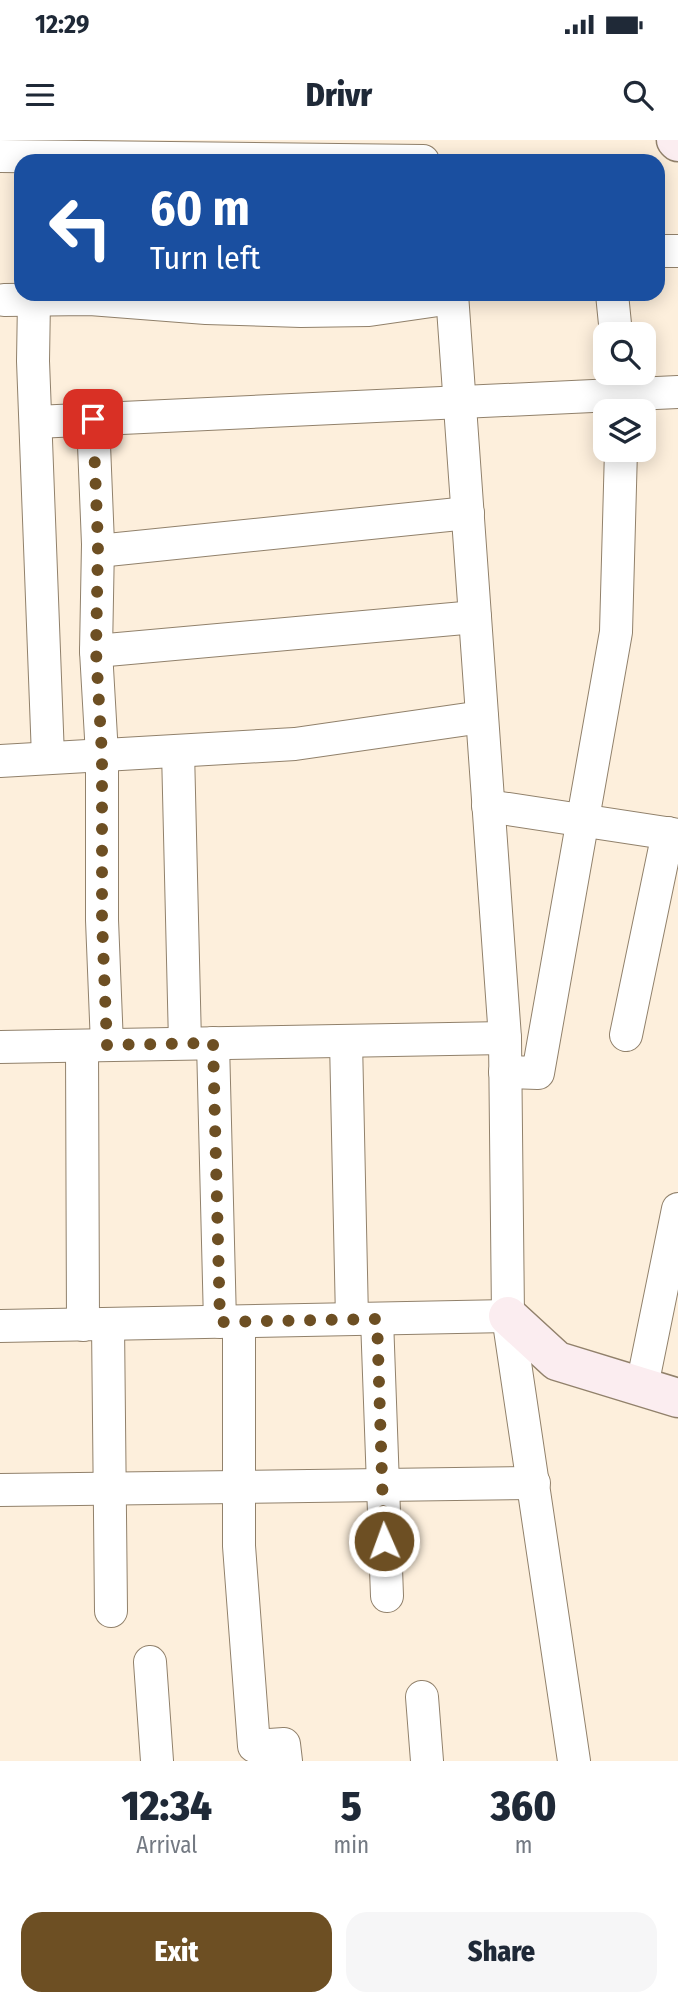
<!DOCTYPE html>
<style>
body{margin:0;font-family:"Fira Sans Condensed",sans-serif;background:#f6f6f7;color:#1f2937;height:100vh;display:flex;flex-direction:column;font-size:26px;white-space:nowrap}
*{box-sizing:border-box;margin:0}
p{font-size:23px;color:#747a83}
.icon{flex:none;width:38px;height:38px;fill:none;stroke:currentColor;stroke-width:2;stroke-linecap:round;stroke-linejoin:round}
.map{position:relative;height:1621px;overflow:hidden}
.side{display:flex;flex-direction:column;background:#fff;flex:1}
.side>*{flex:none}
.guide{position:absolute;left:14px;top:14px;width:651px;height:147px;border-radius:21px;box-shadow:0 4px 18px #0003;background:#1a4fa0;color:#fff;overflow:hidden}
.tools{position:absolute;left:593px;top:182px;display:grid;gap:14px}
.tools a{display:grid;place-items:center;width:63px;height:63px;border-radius:14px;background:#fff;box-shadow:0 4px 18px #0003;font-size:35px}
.pin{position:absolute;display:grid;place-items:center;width:60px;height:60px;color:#fff;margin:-30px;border-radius:14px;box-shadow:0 4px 10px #0006}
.me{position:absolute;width:77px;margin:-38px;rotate:358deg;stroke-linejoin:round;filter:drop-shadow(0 0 5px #0008)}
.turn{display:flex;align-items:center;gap:24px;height:147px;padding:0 21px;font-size:32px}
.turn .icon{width:91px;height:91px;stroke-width:2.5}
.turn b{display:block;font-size:49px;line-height:60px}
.eta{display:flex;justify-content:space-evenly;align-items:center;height:119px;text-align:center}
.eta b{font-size:42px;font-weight:800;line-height:49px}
.cta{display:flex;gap:14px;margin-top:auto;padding:14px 21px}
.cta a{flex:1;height:80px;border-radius:21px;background:#6d4f23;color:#fff;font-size:28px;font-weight:800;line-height:80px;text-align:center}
.cta a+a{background:#f6f6f7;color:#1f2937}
.status{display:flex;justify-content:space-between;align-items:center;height:49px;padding:0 35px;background:#fff;direction:ltr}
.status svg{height:19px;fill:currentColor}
header{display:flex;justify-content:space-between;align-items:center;height:91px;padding:0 21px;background:#fff;font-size:32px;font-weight:800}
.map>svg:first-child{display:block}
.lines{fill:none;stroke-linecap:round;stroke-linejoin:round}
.street-casing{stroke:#91816b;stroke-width:34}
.secondary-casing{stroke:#91816b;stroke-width:41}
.street{stroke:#fff;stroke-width:32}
.secondary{stroke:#fbedf0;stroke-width:38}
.route{stroke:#6d4f23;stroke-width:12;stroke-dasharray:0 21.6}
</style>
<div class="status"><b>12:29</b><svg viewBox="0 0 49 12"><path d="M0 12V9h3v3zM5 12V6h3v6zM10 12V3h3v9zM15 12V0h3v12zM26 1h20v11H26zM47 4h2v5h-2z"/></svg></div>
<header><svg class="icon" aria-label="menu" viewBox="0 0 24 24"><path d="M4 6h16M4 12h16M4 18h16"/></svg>Drivr<svg class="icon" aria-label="search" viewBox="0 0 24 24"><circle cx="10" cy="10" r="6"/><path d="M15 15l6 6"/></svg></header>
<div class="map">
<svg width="678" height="1621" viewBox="0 0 678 1621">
<rect width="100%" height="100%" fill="#fdefdc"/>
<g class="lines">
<g class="street-casing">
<g id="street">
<path d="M0 16 423 21"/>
<path d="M658 111H678"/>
<path d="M452 154 505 898 508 1176 574 1621"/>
<path d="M612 154 616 194"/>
<path d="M4 160 90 159 206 168 301 171 369 170 452 158"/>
<path d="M34 160 33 221 48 617"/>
<path d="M93 280 98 404 96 511 102 615V780L107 905"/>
<path d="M36 282 678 252"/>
<path d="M98 411 468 373"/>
<path d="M96 511 475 477"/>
<path d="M178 611 185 903"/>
<path d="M0 621 295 604 482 577"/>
<path d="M488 666 678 695"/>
<path d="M626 895 668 693"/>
<path d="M346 901 352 1179"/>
<path d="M213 903 220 1182"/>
<path d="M82 906 83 1185"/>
<path d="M0 907 505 898"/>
<path d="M505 932 538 933 616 492 621 310"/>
<path d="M377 1179 387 1456"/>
<path d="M239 1182V1406L254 1606 284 1604 286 1621"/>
<path d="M108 1184 111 1471"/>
<path d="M0 1186 508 1176"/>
<path d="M642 1246 678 1069"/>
<path d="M0 1350 534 1343"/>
<path d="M150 1522 157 1621"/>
<path d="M422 1557 427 1621"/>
</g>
</g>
<g class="secondary-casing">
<g id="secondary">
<path d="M676 0 678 2"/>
<path d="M508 1176 557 1221 678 1258"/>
</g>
</g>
<use href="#street" class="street"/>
<use href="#secondary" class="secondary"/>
</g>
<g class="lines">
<path class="route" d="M93 279 98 404 96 511 102 615V780L107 905 213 903 220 1182 377 1179 384 1401"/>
</g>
</svg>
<div class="tools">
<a><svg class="icon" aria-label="search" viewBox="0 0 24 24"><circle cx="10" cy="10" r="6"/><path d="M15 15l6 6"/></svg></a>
<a><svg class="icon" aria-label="layers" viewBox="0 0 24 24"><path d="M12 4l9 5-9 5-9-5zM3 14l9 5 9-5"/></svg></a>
</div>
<div class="pin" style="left:93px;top:279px;background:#d93025"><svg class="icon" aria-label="arrive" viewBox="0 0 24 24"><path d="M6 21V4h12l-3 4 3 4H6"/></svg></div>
<svg class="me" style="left:384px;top:1401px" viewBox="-20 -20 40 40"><circle r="17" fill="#6d4f23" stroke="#fff" stroke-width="3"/><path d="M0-11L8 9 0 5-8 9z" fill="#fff"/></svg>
<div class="guide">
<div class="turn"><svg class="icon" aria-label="left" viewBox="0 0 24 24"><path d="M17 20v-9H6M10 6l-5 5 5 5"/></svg><div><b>60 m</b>Turn left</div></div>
</div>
</div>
<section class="side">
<div class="eta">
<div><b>12:34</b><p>Arrival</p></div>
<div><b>5</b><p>min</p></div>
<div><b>360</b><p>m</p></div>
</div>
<div class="cta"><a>Exit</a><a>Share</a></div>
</section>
